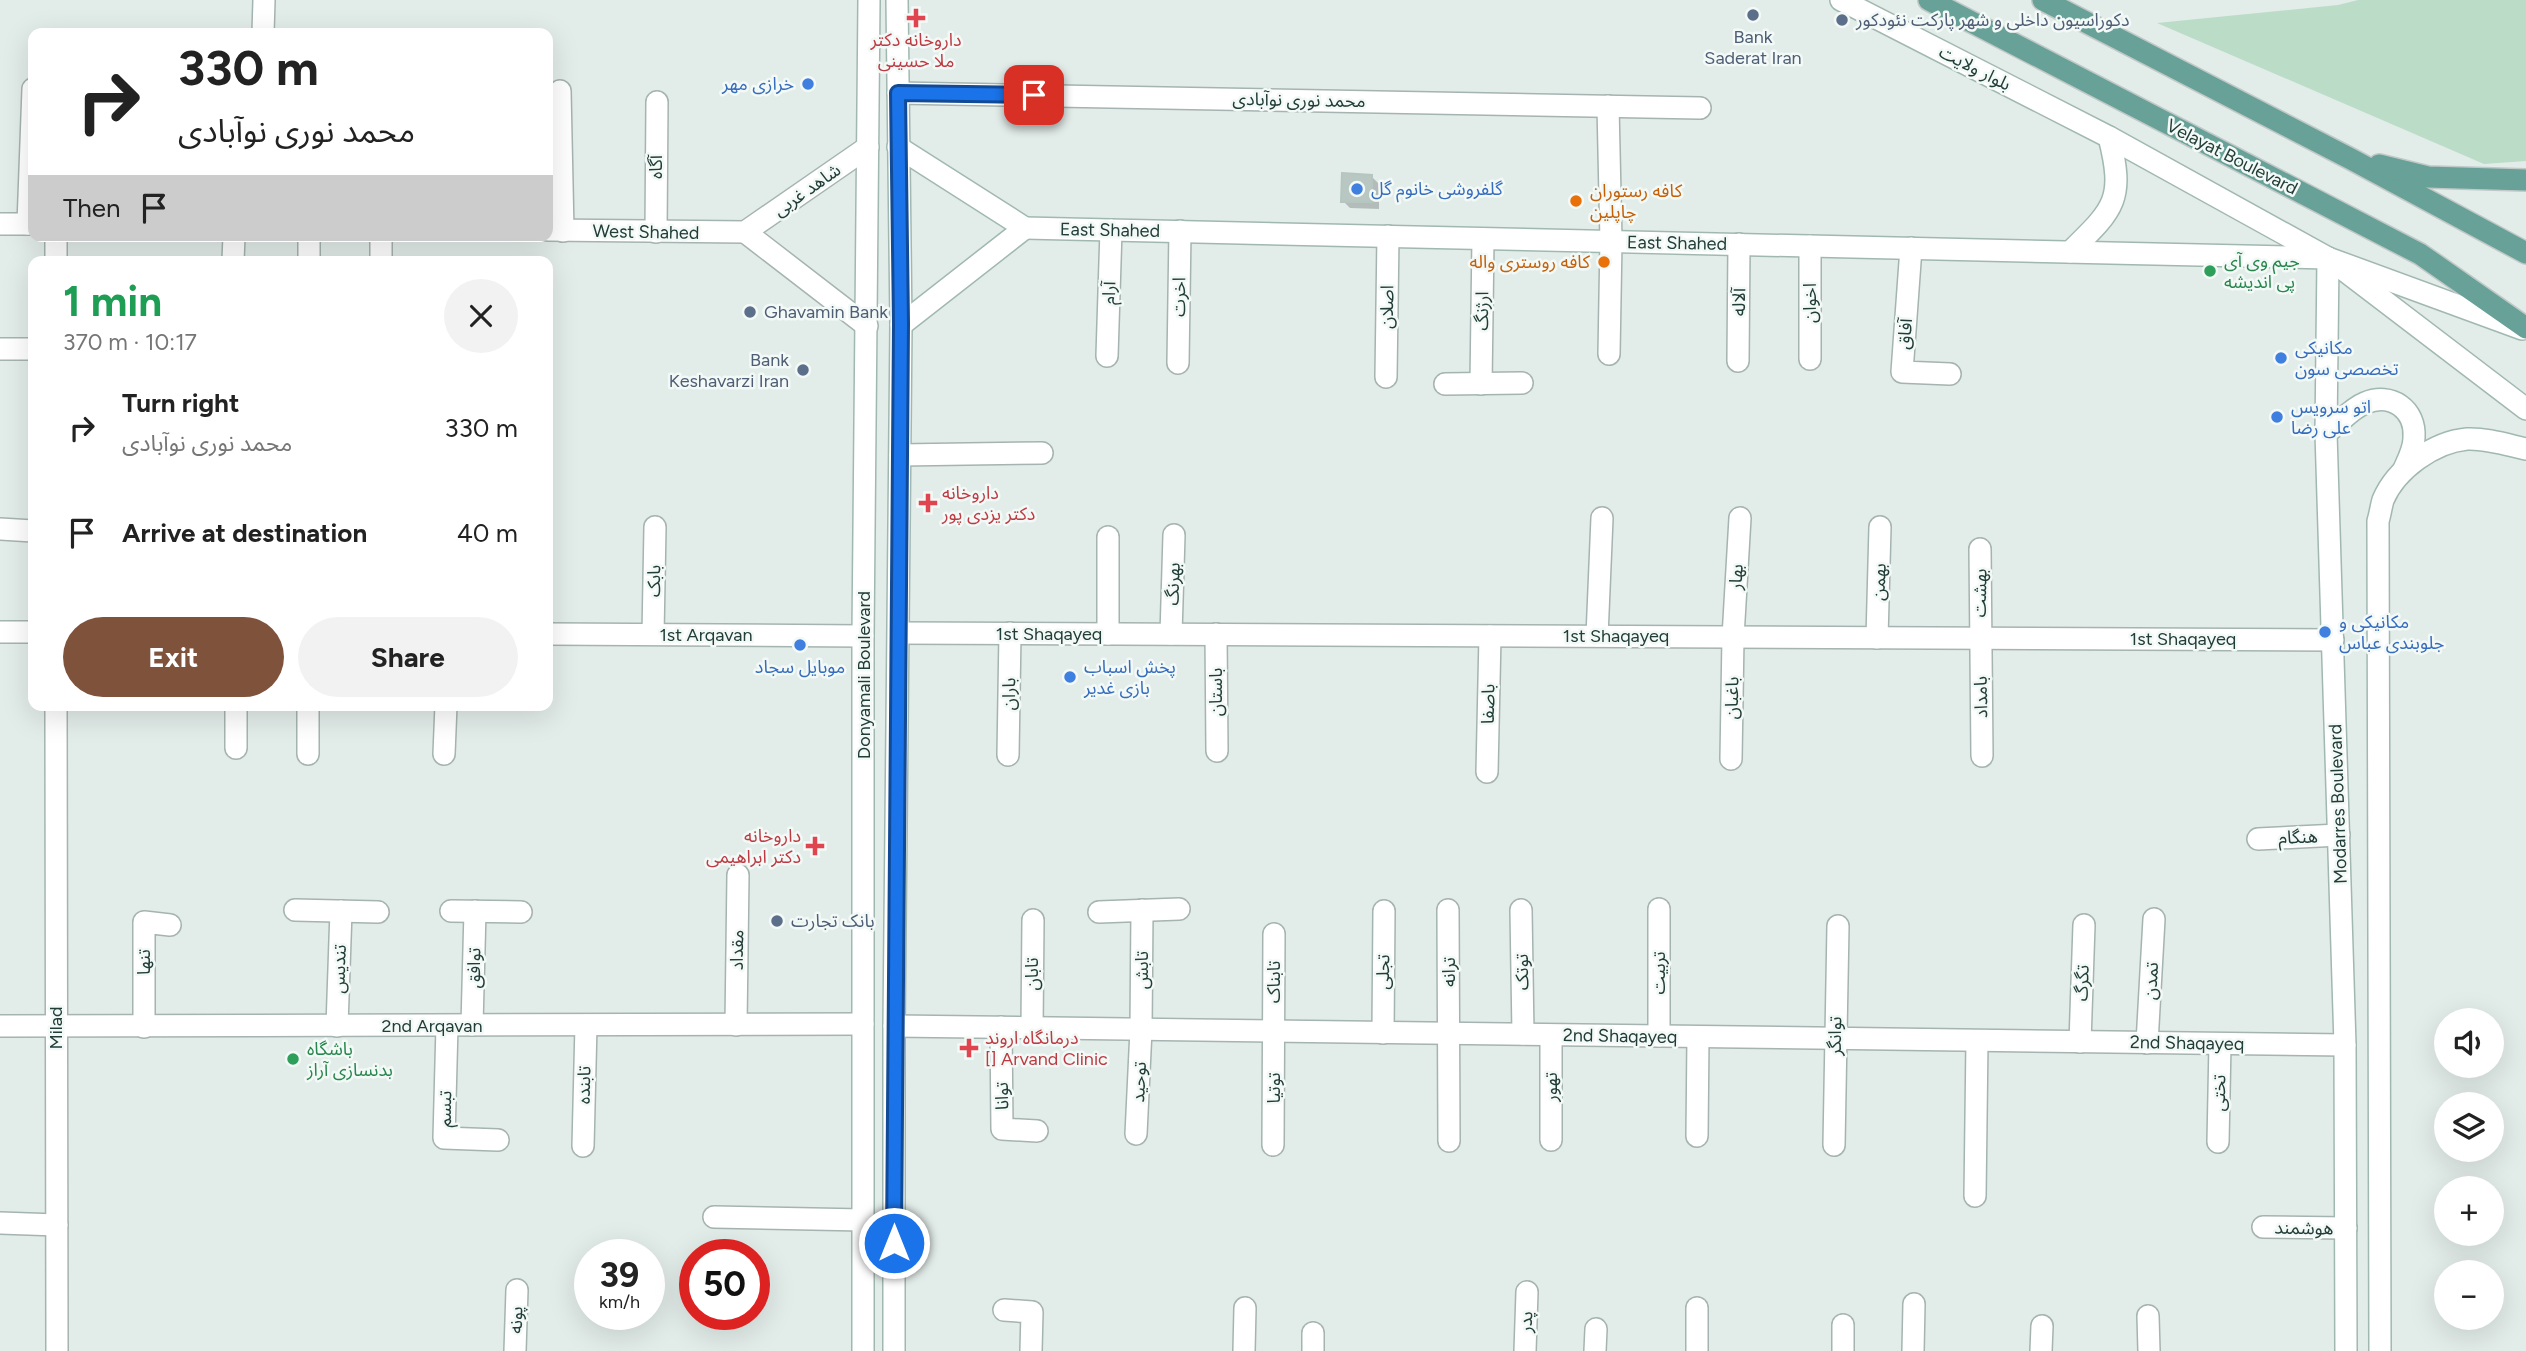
<!DOCTYPE html>
<meta charset="utf-8">
<style>
body{margin:0;font-family:Figtree,"Noto Sans Arabic",sans-serif;background:#f2f2f2;color:#222;height:100vh;display:flex;flex-direction:column;font-size:26px;white-space:nowrap}
*{box-sizing:border-box;margin:0}
p{font-size:23px;color:#767676}
.icon{flex:none;width:38px;height:38px;fill:none;stroke:currentColor;stroke-width:2;stroke-linecap:round;stroke-linejoin:round}
.map{position:relative;flex:1;overflow:hidden}
.drawer{position:absolute;left:28px;top:256px;width:525px;height:455px;display:flex;flex-direction:column;background:#fff;border-radius:14px;box-shadow:0 7px 28px #0002}
.drawer>*{flex:none}
.banner{position:absolute;left:28px;top:28px;width:525px;height:214px;border-radius:14px;box-shadow:0 7px 28px #0002;background:#fff;color:#222;overflow:hidden}
.controls{position:absolute;left:2434px;top:1008px;display:grid;gap:14px}
.controls a{display:grid;place-items:center;width:70px;height:70px;border-radius:50%;background:#fff;box-shadow:0 7px 28px #0002;font-size:35px}
.speed{position:absolute;left:574px;top:1239px;display:flex;gap:14px;font-size:35px;font-weight:700;text-align:center}
.speed>*{display:grid;place-content:center;width:91px;height:91px;border-radius:50%;background:#fff;box-shadow:0 7px 28px #0002;line-height:1}
.speed small{font-size:18px;font-weight:400}
.speed .limit{border:10px solid #d22;background:#fff;color:#111}
.pin{position:absolute;display:grid;place-items:center;width:60px;height:60px;color:#fff;margin:-30px;border-radius:14px;box-shadow:0 4px 10px #0006}
.me{position:absolute;width:77px;margin:-38px;rotate:0deg;stroke-linejoin:round;filter:drop-shadow(0 0 5px #0008)}
.turn{display:flex;align-items:center;gap:24px;height:147px;padding:0 35px;font-size:32px}
.turn .icon{width:91px;height:91px;stroke-width:2.5}
.turn b{display:block;font-size:49px;line-height:60px}
.then{display:flex;align-items:center;height:66px;padding:0 35px;background:#0003;gap:14px;font-size:26px}
.round{display:grid;place-items:center;flex:none;width:74px;height:74px;border-radius:37px;background:#f2f2f2}
.headline{display:flex;align-items:center;justify-content:space-between;height:119px;padding:0 35px}
h1{font-size:42px;font-weight:700;line-height:52px;color:#1e9e55}
.button{display:flex;gap:14px;margin-top:auto;padding:14px 35px}
.button a{flex:1;height:80px;border-radius:42px;background:#7f523c;color:#fff;font-size:28px;font-weight:700;line-height:80px;text-align:center}
.button a+a{background:#f2f2f2;color:#222}
ul{padding:0;list-style:none}
li{display:flex;align-items:center;gap:21px;height:105px;padding:0 35px}
li div{flex:1}
li b{display:block;font-size:26px}
li em{font-style:normal}
.map>svg:first-child{display:block}
.green{fill:#bbddc7}
.shadow{fill:#0003}
.building{fill:#b8c7c2;stroke:#b5c6c0;stroke-width:2}
.lines{fill:none;stroke-linecap:round;stroke-linejoin:round}
.minor-casing{stroke:#a5b4b0;stroke-width:24}
.tertiary-casing{stroke:#a5b4b0;stroke-width:24}
.secondary-casing{stroke:#a1b8b1;stroke-width:24}
.primary-casing{stroke:#c1c9c7;stroke-width:24}
.minor{stroke:#fff;stroke-width:21}
.tertiary{stroke:#fff;stroke-width:21}
.secondary{stroke:#fff;stroke-width:21}
.primary{stroke:#67a197;stroke-width:21}
.route-casing{stroke:#114b97;stroke-width:18}
.route{stroke:#1a73e8;stroke-width:12}
.service-dot{fill:#5c6f8a;stroke:#f3f9f6;stroke-width:2.5}
.health-dot{fill:#e0444e;stroke:#f3f9f6;stroke-width:2.5}
.shop-dot{fill:#3f7fe0;stroke:#f3f9f6;stroke-width:2.5}
.food-dot{fill:#e8710a;stroke:#f3f9f6;stroke-width:2.5}
.leisure-dot{fill:#2e9e5b;stroke:#f3f9f6;stroke-width:2.5}
.labels{text-anchor:middle;stroke-width:5;stroke-linejoin:round;paint-order:stroke}
.service-label{font-size:18px;fill:#4e5e75;stroke:#f3f9f6;text-anchor:start}
.health-label{font-size:18px;fill:#be3a42;stroke:#f3f9f6;text-anchor:start}
.street-label{font-size:18px;fill:#223d38;stroke:#f3f9f6}
.shop-label{font-size:18px;fill:#366cbe;stroke:#f3f9f6;text-anchor:start}
.food-label{font-size:18px;fill:#c56008;stroke:#f3f9f6;text-anchor:start}
.leisure-label{font-size:18px;fill:#27864d;stroke:#f3f9f6;text-anchor:start}
</style>
<div class="map">
<svg width="2526" height="1351" viewBox="0 0 2526 1351">
<rect width="100%" height="100%" fill="#e2ece9"/>
<path class="green" d="M2358 0H2526V161L2484 164 2157 23 2338 5Z"/>
<path class="shadow" d="M1372 177 1379 184V209L1350 208 1343 201Z"/>
<path class="building" d="M1342 173 1372 175V202H1341Z"/>
<g class="lines">
<g class="minor-casing">
<g id="minor">
<path d="M263 33 264 0"/>
<path d="M560 91 563 231"/>
<path d="M898 93 1700 108"/>
<path d="M1608 106 1611 241 1609 354"/>
<path d="M28 224 33 89"/>
<path d="M656 232 657 102"/>
<path d="M56 236V261"/>
<path d="M309 236V261"/>
<path d="M1911 248 1902 372 1950 374"/>
<path d="M233 261 234 236"/>
<path d="M381 261V236"/>
<path d="M0 349H33"/>
<path d="M1107 356 1111 230"/>
<path d="M1810 359V246"/>
<path d="M1738 361 1739 244"/>
<path d="M1178 363 1180 231"/>
<path d="M1386 377 1388 236"/>
<path d="M1445 384 1522 383"/>
<path d="M1481 384 1483 239"/>
<path d="M900 455 1042 453"/>
<path d="M0 529 33 531"/>
<path d="M1980 549 1982 756"/>
<path d="M0 632H33"/>
<path d="M899 633 2333 640"/>
<path d="M548 634 863 636"/>
<path d="M653 634 655 527"/>
<path d="M1108 634V537"/>
<path d="M1171 634 1174 535"/>
<path d="M1216 634 1217 751"/>
<path d="M1597 636 1602 518"/>
<path d="M1877 638 1880 527"/>
<path d="M56 705 57 1351"/>
<path d="M236 705V748"/>
<path d="M308 705V754"/>
<path d="M444 754 446 705"/>
<path d="M1008 755 1010 633"/>
<path d="M1731 759 1733 637 1740 518"/>
<path d="M1487 772 1490 636"/>
<path d="M2258 839 2339 835"/>
<path d="M295 910 378 912"/>
<path d="M1448 910 1449 1141"/>
<path d="M1521 910 1523 1034"/>
<path d="M451 911 521 912"/>
<path d="M1099 912 1179 909"/>
<path d="M472 1025 475 911"/>
<path d="M736 1025 738 875"/>
<path d="M0 1026 863 1024"/>
<path d="M337 1026 341 911"/>
<path d="M447 1026 444 1138 498 1140"/>
<path d="M894 1026 2345 1045"/>
<path d="M144 1027V922L170 925"/>
<path d="M1001 1027 1002 1129 1037 1131"/>
<path d="M1032 1028 1033 920"/>
<path d="M1383 1033 1384 911"/>
<path d="M1659 1036V909"/>
<path d="M2080 1042 2084 925"/>
<path d="M2147 1043 2154 919"/>
<path d="M1136 1134 1141 1030 1142 910"/>
<path d="M1697 1136 1698 1037"/>
<path d="M1551 1140V1035"/>
<path d="M2218 1142 2220 1044"/>
<path d="M1273 1145 1274 934"/>
<path d="M1834 1145 1838 926"/>
<path d="M583 1146 586 1025"/>
<path d="M1975 1196 1977 1041"/>
<path d="M714 1217 863 1220"/>
<path d="M0 1223 57 1225"/>
<path d="M2263 1227 2346 1228"/>
<path d="M1004 1310 1032 1312 1031 1351"/>
<path d="M2148 1316 2149 1351"/>
<path d="M515 1351 517 1290"/>
<path d="M1244 1351 1245 1308"/>
<path d="M1313 1351V1333"/>
<path d="M1525 1351 1527 1292"/>
<path d="M1595 1351 1596 1329"/>
<path d="M1697 1351V1308"/>
<path d="M1843 1351V1325"/>
<path d="M1913 1351 1914 1304"/>
<path d="M2041 1351 2042 1326"/>
</g>
</g>
<g class="tertiary-casing">
<g id="tertiary">
<path d="M0 224H33"/>
<path d="M548 230 745 232 868 147"/>
<path d="M745 232 867 326"/>
</g>
</g>
<g class="secondary-casing">
<g id="secondary">
<path d="M1841 0 2109 137 2328 258 2526 409"/>
<path d="M898 147 1025 228"/>
<path d="M1025 228 2328 258 2522 329"/>
<path d="M2070 252C2114 209 2125 200 2109 137"/>
<path d="M2328 258 2326 433 2345 1045 2346 1351"/>
<path d="M901 325 1025 228"/>
<path d="M2326 433C2339 424 2350 409 2365 403 2391 392 2416 409 2414 438 2414 449 2408 460 2404 469"/>
<path d="M863 1351V636L869 0"/>
<path d="M894 1351V1026L901 325 897 0"/>
<path d="M2380 1351 2378 521C2380 515 2381 507 2383 500 2396 469 2434 442 2467 439 2486 438 2508 445 2526 449"/>
</g>
</g>
<g class="primary-casing">
<g id="primary">
<path d="M1929 0 2420 254 2526 328"/>
<path d="M2043 0 2351 159 2526 253"/>
<path d="M2379 165 2428 177 2526 180"/>
</g>
</g>
<use href="#minor" class="minor"/>
<use href="#tertiary" class="tertiary"/>
<use href="#secondary" class="secondary"/>
<use href="#primary" class="primary"/>
</g>
<g class="lines">
<g class="route-casing">
<path id="route" d="M894 1243 901 324 898 93 1034 95"/>
</g>
<use href="#route" class="route"/>
</g>
<g class="service-dot">
<circle cx="1753" cy="15" r="7"/>
<circle cx="1842" cy="20" r="7"/>
<circle cx="750" cy="312" r="7"/>
<circle cx="803" cy="370" r="7"/>
<circle cx="777" cy="921" r="7"/>
</g>
<g class="health-dot">
<path d="M912.5 7.5h7v7h7v7h-7v7h-7v-7h-7v-7h7z"/>
<path d="M924.5 492.5h7v7h7v7h-7v7h-7v-7h-7v-7h7z"/>
<path d="M811.5 835.5h7v7h7v7h-7v7h-7v-7h-7v-7h7z"/>
<path d="M965.5 1037.5h7v7h7v7h-7v7h-7v-7h-7v-7h7z"/>
</g>
<g class="shop-dot">
<circle cx="808" cy="84" r="7"/>
<circle cx="1357" cy="189" r="7"/>
<circle cx="2281" cy="358" r="7"/>
<circle cx="2277" cy="417" r="7"/>
<circle cx="2325" cy="632" r="7"/>
<circle cx="800" cy="645" r="7"/>
<circle cx="1070" cy="677" r="7"/>
</g>
<g class="food-dot">
<circle cx="1576" cy="201" r="7"/>
<circle cx="1604" cy="262" r="7"/>
</g>
<g class="leisure-dot">
<circle cx="2210" cy="271" r="7"/>
<circle cx="293" cy="1059" r="7"/>
</g>
<g class="labels">
<g class="service-label">
<text x="1856" y="26">دکوراسیون داخلی و شهر پارکت نئودکور</text>
<text x="1753" y="43" text-anchor="middle">Bank<tspan x="1753" dy="21">Saderat Iran</tspan></text>
<text x="764" y="318">Ghavamin Bank</text>
<text x="789" y="366" text-anchor="end">Bank<tspan x="789" dy="21">Keshavarzi Iran</tspan></text>
<text x="791" y="927">بانک تجارت</text>
</g>
<g class="health-label">
<text x="916" y="46" text-anchor="middle">داروخانه دکتر<tspan x="916" dy="21">ملا حسینی</tspan></text>
<text x="942" y="499">داروخانه<tspan x="942" dy="21">دکتر یزدی پور</tspan></text>
<text x="801" y="842" text-anchor="end">داروخانه<tspan x="801" dy="21">دکتر ابراهیمی</tspan></text>
<text x="985" y="1044">درمانگاه اروند<tspan x="985" dy="21">[] Arvand Clinic</tspan></text>
</g>
<g class="street-label">
<text transform="translate(1975 68) rotate(27)" y="6">بلوار ولایت</text>
<text transform="translate(1299 100) rotate(1)" y="6">محمد نوری نوآبادی</text>
<text transform="translate(2232 157) rotate(27)" y="6">Velayat Boulevard</text>
<text transform="translate(656 167) rotate(-90)" y="6">آگاه</text>
<text transform="translate(807 190) rotate(-35)" y="6">شاهد غربی</text>
<text transform="translate(1110 230) rotate(1)" y="6">East Shahed</text>
<text transform="translate(646 232) rotate(1)" y="6">West Shahed</text>
<text transform="translate(1677 243) rotate(1)" y="6">East Shahed</text>
<text transform="translate(1109 293) rotate(-88)" y="6">آرام</text>
<text transform="translate(1179 297) rotate(-89)" y="6">اخرت</text>
<text transform="translate(1739 302) rotate(-89)" y="6">آلاله</text>
<text transform="translate(1810 303) rotate(-90)" y="6">اخوان</text>
<text transform="translate(1387 307) rotate(-89)" y="6">اصلان</text>
<text transform="translate(1482 311) rotate(-89)" y="6">ارژنگ</text>
<text transform="translate(1905 334) rotate(-86)" y="6">آفاق</text>
<text transform="translate(1736 577) rotate(-87)" y="6">بهار</text>
<text transform="translate(654 581) rotate(-89)" y="6">بابک</text>
<text transform="translate(1879 582) rotate(-88)" y="6">بهمن</text>
<text transform="translate(1173 584) rotate(-88)" y="6">بهرنگ</text>
<text transform="translate(1980 593) rotate(-89)" y="6">بهشت</text>
<text x="1049" y="640">1st Shaqayeq</text>
<text x="706" y="641">1st Arqavan</text>
<text x="1616" y="642">1st Shaqayeq</text>
<text x="2183" y="645">1st Shaqayeq</text>
<text transform="translate(864 675) rotate(-90)" y="6">Donyamali Boulevard</text>
<text transform="translate(1216 692) rotate(-90)" y="6">باستان</text>
<text transform="translate(1009 694) rotate(-89)" y="6">باران</text>
<text transform="translate(1981 697) rotate(-91)" y="6">بامداد</text>
<text transform="translate(1732 698) rotate(-89)" y="6">باغبان</text>
<text transform="translate(1488 704) rotate(-89)" y="6">باصفا</text>
<text transform="translate(2338 804) rotate(-92)" y="6">Modarres Boulevard</text>
<text transform="translate(2298 837) rotate(-2)" y="6">هنگام</text>
<text transform="translate(737 950) rotate(-89)" y="6">مقداد</text>
<text transform="translate(144 962) rotate(-90)" y="6">تنها</text>
<text transform="translate(474 968) rotate(-89)" y="6">توافق</text>
<text transform="translate(339 969) rotate(-88)" y="6">تندیس</text>
<text transform="translate(1142 970) rotate(-90)" y="6">تابش</text>
<text transform="translate(1383 972) rotate(-89)" y="6">تجلی</text>
<text transform="translate(1449 972) rotate(-90)" y="6">ترانه</text>
<text transform="translate(1522 972) rotate(-91)" y="6">توتک</text>
<text transform="translate(1659 973) rotate(-90)" y="6">تربیت</text>
<text transform="translate(1032 974) rotate(-90)" y="6">تابان</text>
<text transform="translate(2151 981) rotate(-87)" y="6">تمدن</text>
<text transform="translate(1274 982) rotate(-90)" y="6">تابناک</text>
<text transform="translate(2082 983) rotate(-88)" y="6">تگرگ</text>
<text x="432" y="1032">2nd Arqavan</text>
<text transform="translate(56 1028) rotate(-90)" y="6">Milad</text>
<text transform="translate(1620 1036) rotate(1)" y="6">2nd Shaqayeq</text>
<text transform="translate(1835 1036) rotate(-89)" y="6">توانگر</text>
<text transform="translate(2187 1043) rotate(1)" y="6">2nd Shaqayeq</text>
<text transform="translate(1139 1082) rotate(-87)" y="6">توحید</text>
<text transform="translate(584 1085) rotate(-89)" y="6">تابنده</text>
<text transform="translate(1551 1087) rotate(-90)" y="6">تهور</text>
<text transform="translate(1274 1088) rotate(-90)" y="6">توتیا</text>
<text transform="translate(2219 1093) rotate(-89)" y="6">تختی</text>
<text transform="translate(1002 1096) rotate(-91)" y="6">توانا</text>
<text transform="translate(445 1109) rotate(-89)" y="6">تبسم</text>
<text transform="translate(2304 1228) rotate(1)" y="6">هوشمند</text>
<text transform="translate(516 1320) rotate(-89)" y="6">پونه</text>
<text transform="translate(1526 1322) rotate(-88)" y="6">پدر</text>
</g>
<g class="shop-label">
<text x="794" y="90" text-anchor="end">خرازی مهر</text>
<text x="1371" y="195">گلفروشی خانوم گل</text>
<text x="2295" y="354">مکانیکی<tspan x="2295" dy="21">تخصصی سون</tspan></text>
<text x="2291" y="413">اتو سرویس<tspan x="2291" dy="21">علی رضا</tspan></text>
<text x="2339" y="628">مکانیکی و<tspan x="2339" dy="21">جلوبندی عباس</tspan></text>
<text x="800" y="673" text-anchor="middle">موبایل سجاد</text>
<text x="1084" y="673">پخش اسباب<tspan x="1084" dy="21">بازی غدیر</tspan></text>
</g>
<g class="food-label">
<text x="1590" y="197">کافه رستوران<tspan x="1590" dy="21">چاپلین</tspan></text>
<text x="1590" y="268" text-anchor="end">کافه روستری واله</text>
</g>
<g class="leisure-label">
<text x="2224" y="267">جیم وی آی<tspan x="2224" dy="21">پی اندیشه</tspan></text>
<text x="307" y="1055">باشگاه<tspan x="307" dy="21">بدنسازی آراز</tspan></text>
</g>
</g>
</svg>
<div class="controls">
<a><svg class="icon" aria-label="sound" viewBox="0 0 24 24"><path d="M4 9h4l5-4v14l-5-4H4zM17 9q2 3 0 6"/></svg></a>
<a><svg class="icon" aria-label="layers" viewBox="0 0 24 24"><path d="M12 4l9 5-9 5-9-5zM3 14l9 5 9-5"/></svg></a>
<a>+</a>
<a>−</a>
</div>
<div class="speed"><div>39<small>km/h</small></div><div class="limit">50</div></div>
<div class="pin" style="left:1034px;top:95px;background:#d93025"><svg class="icon" aria-label="arrive" viewBox="0 0 24 24"><path d="M6 21V4h12l-3 4 3 4H6"/></svg></div>
<svg class="me" style="left:894px;top:1243px" viewBox="-20 -20 40 40"><circle r="17" fill="#1a73e8" stroke="#fff" stroke-width="3"/><path d="M0-11L8 9 0 5-8 9z" fill="#fff"/></svg>
<div class="banner">
<div class="turn"><svg class="icon" aria-label="right" viewBox="0 0 24 24"><path d="M7 20v-9h11M14 6l5 5-5 5"/></svg><div><b>330 m</b>محمد نوری نوآبادی</div></div>
<div class="then">Then<svg class="icon" aria-label="arrive" viewBox="0 0 24 24"><path d="M6 21V4h12l-3 4 3 4H6"/></svg></div>
</div>
<section class="drawer">
<div class="headline"><div><h1>1 min</h1><p>370 m · 10:17</p></div><a class="round"><svg class="icon" aria-label="close" viewBox="0 0 24 24"><path d="M6 6l12 12M18 6L6 18"/></svg></a></div>
<ul>
<li><svg class="icon" aria-label="right" viewBox="0 0 24 24"><path d="M7 20v-9h11M14 6l5 5-5 5"/></svg><div><b>Turn right</b><p>محمد نوری نوآبادی</p></div><em>330 m</em></li>
<li><svg class="icon" aria-label="arrive" viewBox="0 0 24 24"><path d="M6 21V4h12l-3 4 3 4H6"/></svg><div><b>Arrive at destination</b></div><em>40 m</em></li>
</ul>
<div class="button"><a>Exit</a><a>Share</a></div>
</section>
</div>
